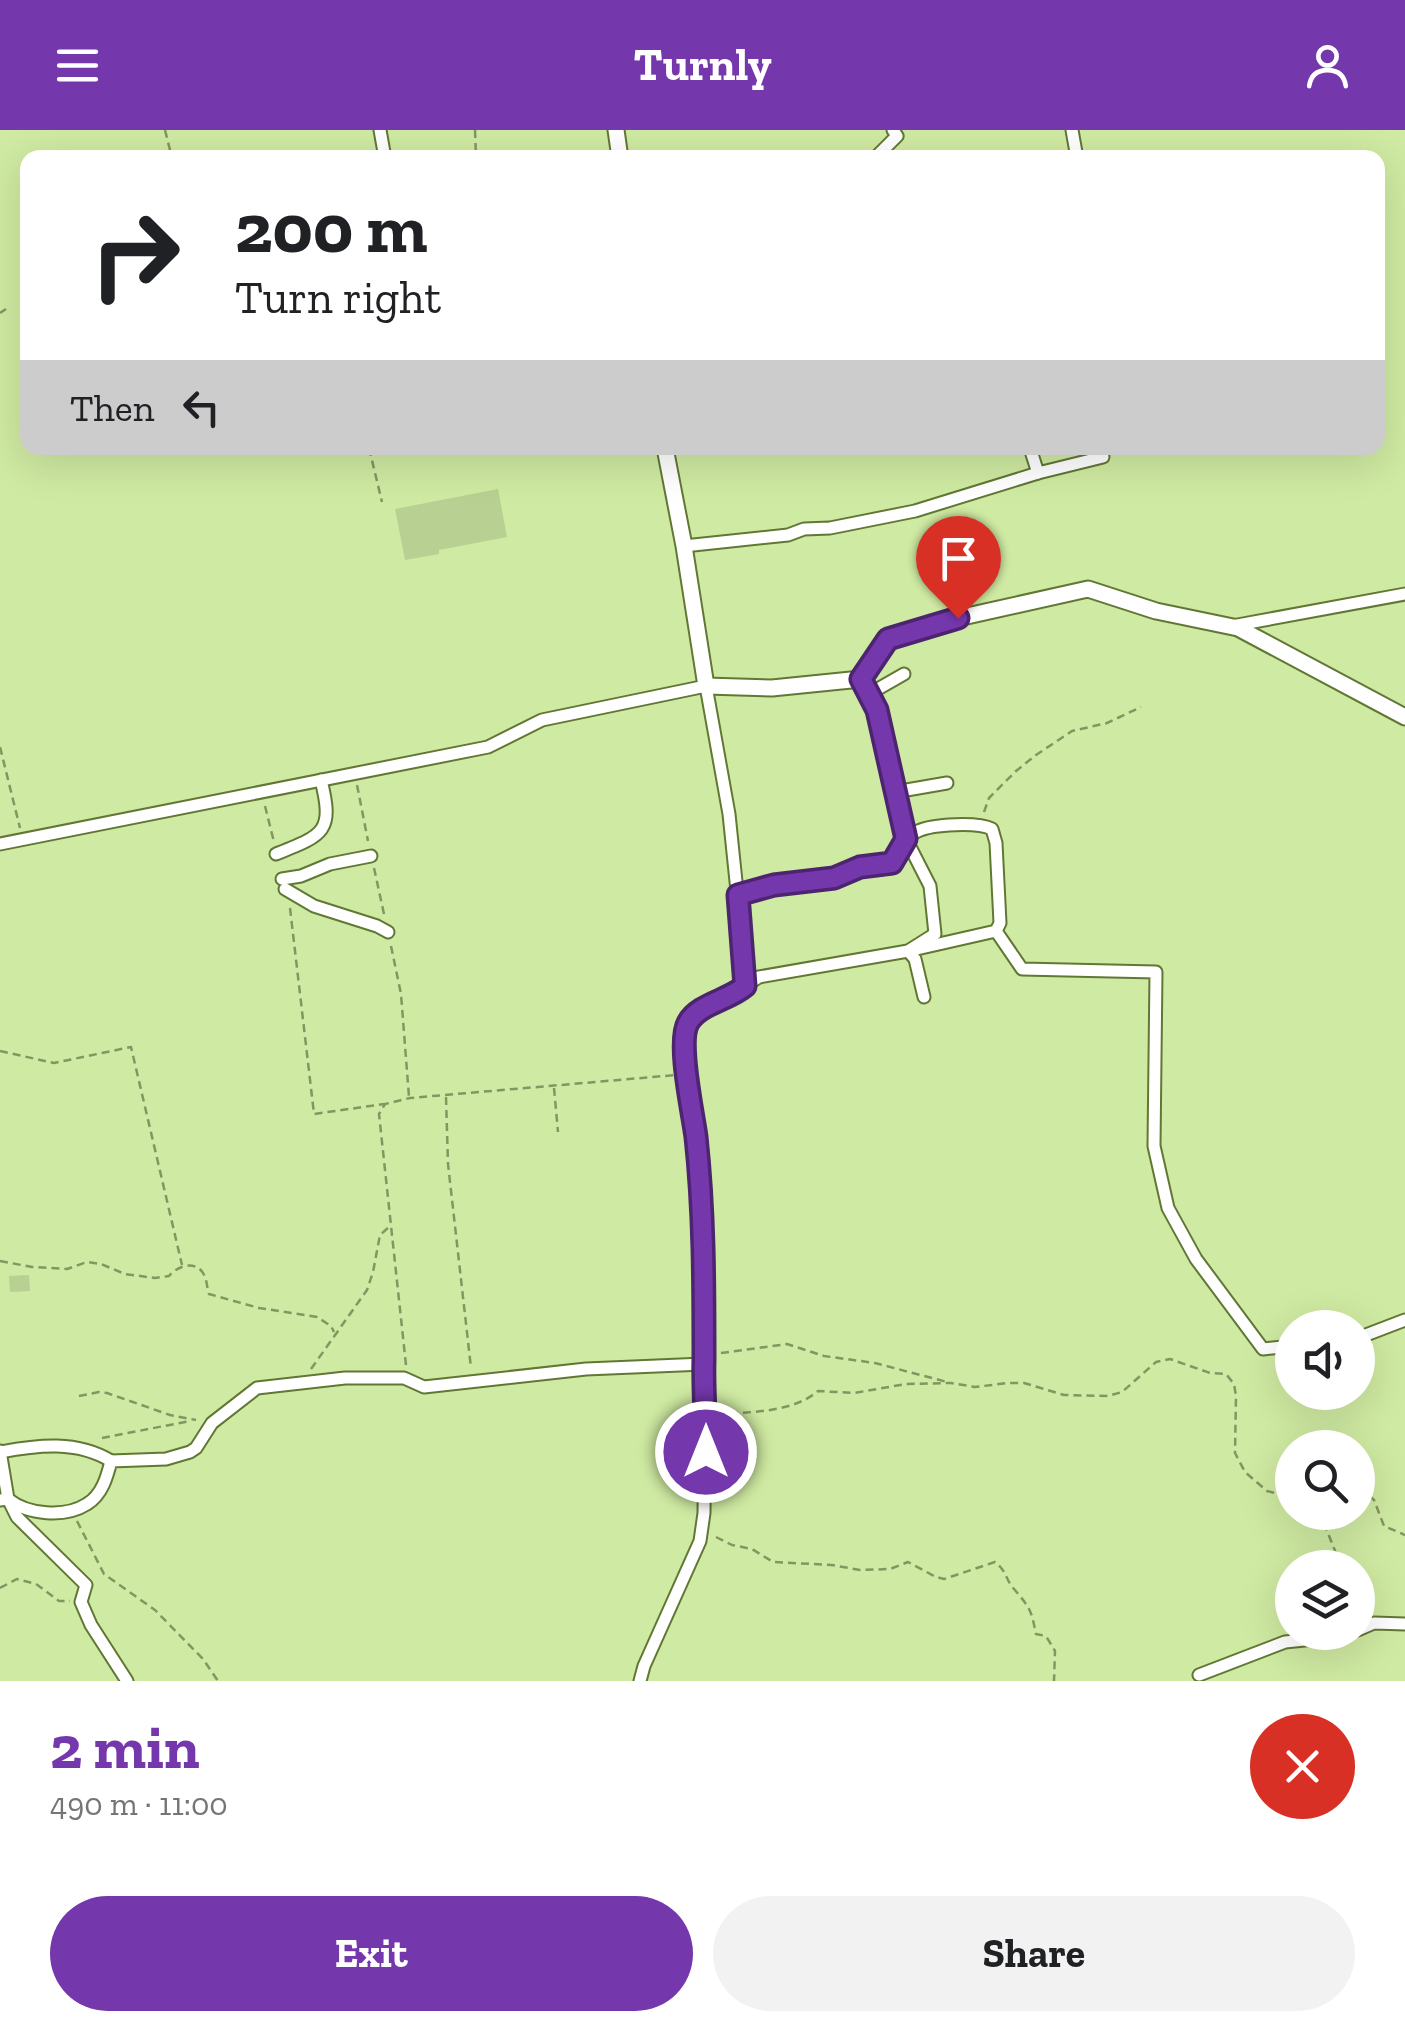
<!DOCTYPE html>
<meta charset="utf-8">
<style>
body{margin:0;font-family:"Zilla Slab",serif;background:#f2f2f2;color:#202124;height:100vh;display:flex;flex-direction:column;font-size:38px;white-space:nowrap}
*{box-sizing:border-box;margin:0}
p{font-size:32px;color:#757577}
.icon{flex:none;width:55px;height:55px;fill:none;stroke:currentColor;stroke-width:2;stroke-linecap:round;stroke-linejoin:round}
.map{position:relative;height:1551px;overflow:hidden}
.sheet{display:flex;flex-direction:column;background:#fff;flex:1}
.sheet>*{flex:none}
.banner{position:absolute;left:20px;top:20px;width:1365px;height:305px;border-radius:20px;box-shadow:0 10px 40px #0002;background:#fff;color:#202124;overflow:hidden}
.fabs{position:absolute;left:1275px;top:1180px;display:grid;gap:20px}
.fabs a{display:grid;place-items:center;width:100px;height:100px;border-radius:50%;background:#fff;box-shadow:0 10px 40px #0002;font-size:50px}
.pin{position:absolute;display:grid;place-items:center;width:85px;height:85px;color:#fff;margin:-102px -42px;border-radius:50% 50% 50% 0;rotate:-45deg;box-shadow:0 0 10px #0007}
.pin .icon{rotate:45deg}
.me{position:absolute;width:110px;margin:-55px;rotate:0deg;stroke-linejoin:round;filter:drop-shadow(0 0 8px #0008)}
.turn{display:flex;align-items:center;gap:35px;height:210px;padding:0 50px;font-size:45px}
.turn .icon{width:130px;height:130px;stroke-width:2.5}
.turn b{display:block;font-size:70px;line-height:85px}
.then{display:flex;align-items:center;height:95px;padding:0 50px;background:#0003;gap:20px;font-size:38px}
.round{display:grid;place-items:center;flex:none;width:105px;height:105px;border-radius:52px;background:#f2f2f2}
.headline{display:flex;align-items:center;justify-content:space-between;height:170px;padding:0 50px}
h1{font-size:60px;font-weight:700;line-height:75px;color:#7537ac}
.button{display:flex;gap:20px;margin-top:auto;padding:20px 50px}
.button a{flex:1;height:115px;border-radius:60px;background:#7537ac;color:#fff;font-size:40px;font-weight:700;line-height:115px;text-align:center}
.button a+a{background:#f2f2f2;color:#202124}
header{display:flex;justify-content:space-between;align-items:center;height:130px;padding:0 50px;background:#7537ac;color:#fff;font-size:45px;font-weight:700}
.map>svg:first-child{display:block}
.building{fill:#b8d091}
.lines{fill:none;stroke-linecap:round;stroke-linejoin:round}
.street-casing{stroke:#617734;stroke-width:15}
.secondary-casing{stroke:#617734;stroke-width:19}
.path{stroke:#839661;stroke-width:2.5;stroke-dasharray:8 5;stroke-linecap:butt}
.street{stroke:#fff;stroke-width:11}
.secondary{stroke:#fff;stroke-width:15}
.route-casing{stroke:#4c2470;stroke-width:25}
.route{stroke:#7537ac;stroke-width:18}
</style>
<header><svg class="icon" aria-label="menu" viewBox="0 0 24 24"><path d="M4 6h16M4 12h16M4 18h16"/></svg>Turnly<svg class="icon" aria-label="person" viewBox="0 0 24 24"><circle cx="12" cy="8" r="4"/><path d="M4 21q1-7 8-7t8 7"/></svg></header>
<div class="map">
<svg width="1405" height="1551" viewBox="0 0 1405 1551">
<rect width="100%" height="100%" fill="#cfeaa2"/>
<g class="building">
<path d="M498 359 507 407 439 420V424L405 430 395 379Z"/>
<path d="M29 1145 30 1161 10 1162 9 1146Z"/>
</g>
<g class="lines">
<g class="street-casing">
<g id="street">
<path d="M380 0 385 28"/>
<path d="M1072 0 1077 28"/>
<path d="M875 28 897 6 893 0"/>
<path d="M1030 318 1038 343 1103 327 1101 318"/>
<path d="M684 416 788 405 804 399 830 398 915 381 1038 343"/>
<path d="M1232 496 1405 464"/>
<path d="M869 564 904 544"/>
<path d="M895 662 947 653"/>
<path d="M0 714 488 617 542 590 706 556 729 684 746 848 745 856 759 847 908 821 935 804 930 756 906 709 877 580 861 549"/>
<path d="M276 724C324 705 334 702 321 650"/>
<path d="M282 749 301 746 330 734 371 726"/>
<path d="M285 759 314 776 377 796 388 802"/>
<path d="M737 765 773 755 834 748 859 737 891 733C898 722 905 706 918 701 933 694 978 692 992 699L996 713 1000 793 996 801"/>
<path d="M924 867 915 829 908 821 996 801 1022 839 1156 842 1154 1016 1168 1078 1196 1129 1263 1219 1292 1216"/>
<path d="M1358 1208 1405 1190"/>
<path d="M0 1321 8 1369C28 1385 65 1388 87 1374 102 1365 107 1347 111 1331L166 1329 190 1322 196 1318 212 1293 257 1258 345 1248H404L424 1257 586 1239 704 1234"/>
<path d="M0 1322C38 1315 77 1310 111 1331"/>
<path d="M0 1370 8 1369 17 1387 86 1455 81 1472 91 1495 127 1551"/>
<path d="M1358 1500 1374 1493 1405 1494"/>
<path d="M1199 1545 1285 1512 1344 1506 1352 1502"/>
<path d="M640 1551 644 1536 700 1411 704 1383 706 1156 696 1011 684 912 687 894 701 880 736 864 745 856"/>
</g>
</g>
<g class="secondary-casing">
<g id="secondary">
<path d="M616 0 620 28"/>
<path d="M665 318 684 416 706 556 772 558 861 549 888 509 958 488 1088 459 1156 481 1238 498 1405 587"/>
</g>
</g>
<g class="path">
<path d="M165 0 172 28"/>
<path d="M475 0 476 28"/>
<path d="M0 183 6 179"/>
<path d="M369 318 382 372"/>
<path d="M0 617 20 698"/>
<path d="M357 655 368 711"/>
<path d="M265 676 274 712"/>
<path d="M984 682 989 668 1016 641 1036 625 1072 601 1107 593 1141 577"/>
<path d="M374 738 384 784"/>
<path d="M290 778 314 984 384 974"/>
<path d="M391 816 401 864 409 967"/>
<path d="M0 921 54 933 131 917 182 1135"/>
<path d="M554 958 558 1002"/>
<path d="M446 967 448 1034 471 1238"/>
<path d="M0 1131 32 1137 67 1139 87 1132 101 1134 125 1144 155 1148 169 1146C178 1135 198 1129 205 1147 207 1152 207 1158 209 1164L259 1178 317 1187 331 1196 334 1202"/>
<path d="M721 1223 787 1214 824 1226 875 1233 947 1252"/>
<path d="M406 1235 379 984 385 974 410 968 676 945"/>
<path d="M311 1239 367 1160 373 1142 380 1105 390 1096"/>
<path d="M79 1266 99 1262 107 1263 170 1285 196 1290"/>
<path d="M717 1284C750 1282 792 1283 818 1261L854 1263 906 1254 951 1253 975 1257 1008 1253H1024L1064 1265 1108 1266 1122 1262 1156 1232 1170 1229 1210 1243 1226 1244 1234 1254 1236 1266 1235 1323 1245 1342 1267 1361 1292 1367"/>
<path d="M102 1308 190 1291"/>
<path d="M1358 1362 1364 1361 1374 1370 1384 1396 1405 1405"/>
<path d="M1317 1382 1323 1391 1342 1438"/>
<path d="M77 1391 104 1444 155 1480 203 1529 218 1551"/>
<path d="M716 1407 732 1415 752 1419 773 1432 832 1435 860 1440 890 1439 908 1432 936 1447 944 1449 995 1432C1007 1441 1005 1449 1014 1459 1030 1478 1031 1479 1036 1504L1046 1506 1055 1521 1054 1551"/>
<path d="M0 1458 17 1449 36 1454 59 1471H70"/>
</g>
<use href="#street" class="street"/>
<use href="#secondary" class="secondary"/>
</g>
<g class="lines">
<g class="route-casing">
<path id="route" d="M706 1322C706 1291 703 1260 704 1230 704 1155 704 1081 696 1007 693 983 677 913 688 893 698 874 729 870 745 856L738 765 774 755 834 748 860 737 892 733 906 709 877 580 861 549 888 509 958 488"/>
</g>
<use href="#route" class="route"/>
</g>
</svg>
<div class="fabs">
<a><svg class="icon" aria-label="sound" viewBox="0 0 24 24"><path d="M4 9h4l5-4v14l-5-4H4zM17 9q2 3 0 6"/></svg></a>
<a><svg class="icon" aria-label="search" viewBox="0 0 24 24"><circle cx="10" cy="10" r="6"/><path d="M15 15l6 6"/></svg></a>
<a><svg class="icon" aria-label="layers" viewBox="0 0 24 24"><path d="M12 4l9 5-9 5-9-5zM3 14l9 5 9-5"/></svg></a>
</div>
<div class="pin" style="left:958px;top:488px;background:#d93025"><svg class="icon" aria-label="arrive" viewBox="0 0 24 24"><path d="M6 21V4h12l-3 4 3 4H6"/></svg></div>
<svg class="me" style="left:706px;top:1322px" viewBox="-20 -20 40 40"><circle r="17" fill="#7537ac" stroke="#fff" stroke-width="3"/><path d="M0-11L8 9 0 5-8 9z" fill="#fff"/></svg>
<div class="banner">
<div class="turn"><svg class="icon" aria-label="right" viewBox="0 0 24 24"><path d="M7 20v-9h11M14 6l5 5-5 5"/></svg><div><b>200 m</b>Turn right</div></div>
<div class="then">Then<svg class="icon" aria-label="left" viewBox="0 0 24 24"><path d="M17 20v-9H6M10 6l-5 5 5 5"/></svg></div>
</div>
</div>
<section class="sheet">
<div class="headline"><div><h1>2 min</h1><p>490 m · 11:00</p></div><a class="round" style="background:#d93025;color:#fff"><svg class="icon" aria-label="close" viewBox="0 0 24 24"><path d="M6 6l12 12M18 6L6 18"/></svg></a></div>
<div class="button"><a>Exit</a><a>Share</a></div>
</section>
